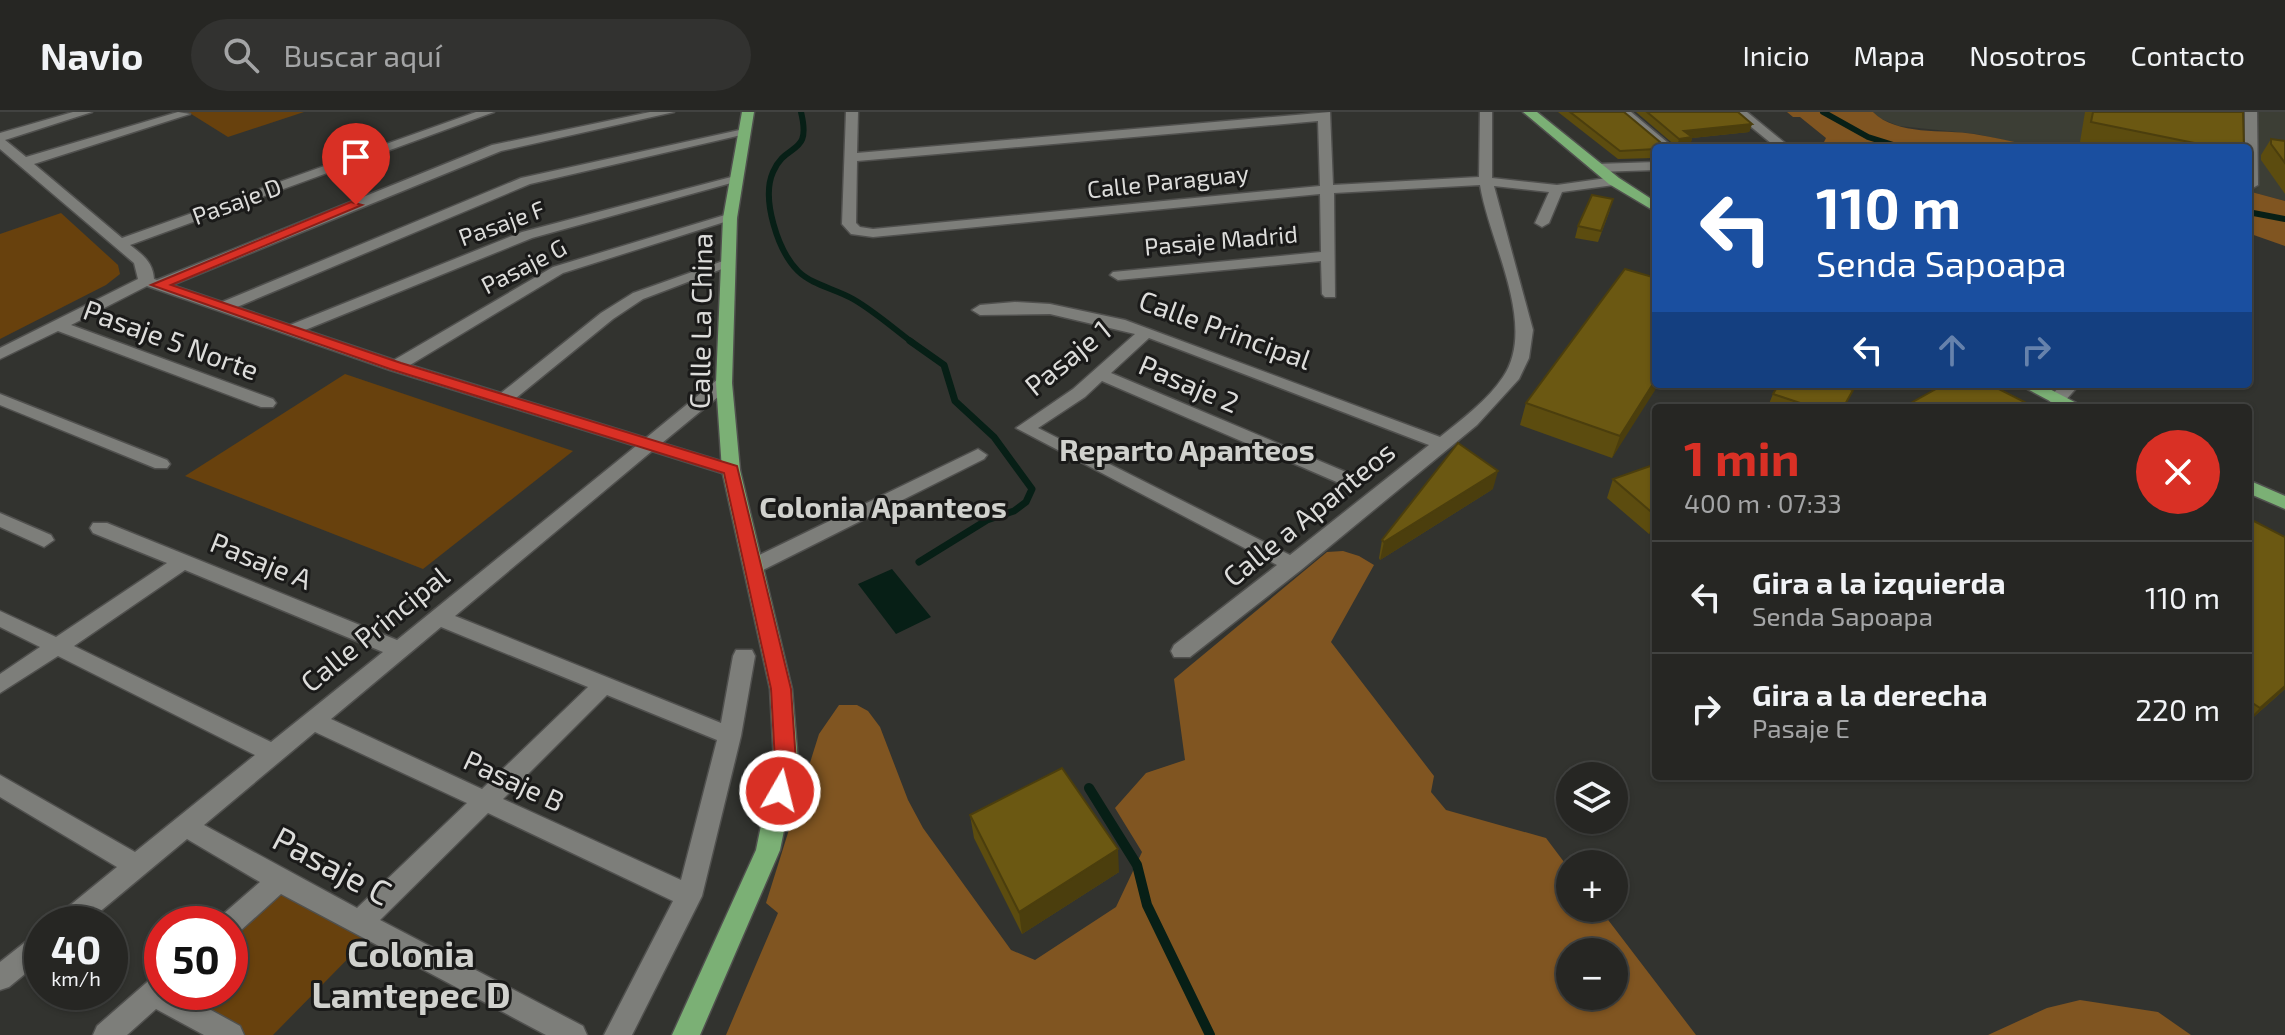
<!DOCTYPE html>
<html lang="es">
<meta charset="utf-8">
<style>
body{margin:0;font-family:"Exo 2",sans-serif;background:#323230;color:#f1f3f6;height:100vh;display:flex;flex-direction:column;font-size:30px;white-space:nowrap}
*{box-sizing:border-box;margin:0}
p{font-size:26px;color:#a4a5a6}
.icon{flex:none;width:44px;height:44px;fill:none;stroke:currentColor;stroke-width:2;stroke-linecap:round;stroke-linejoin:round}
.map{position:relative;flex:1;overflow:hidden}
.side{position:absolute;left:1652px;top:292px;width:600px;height:376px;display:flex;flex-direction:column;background:#262623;border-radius:8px;box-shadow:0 2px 6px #0004,0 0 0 2px #424341}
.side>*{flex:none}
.top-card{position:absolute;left:1652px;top:32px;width:600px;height:244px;border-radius:8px;box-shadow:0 2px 6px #0004,0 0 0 2px #424341;background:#1a4fa0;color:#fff;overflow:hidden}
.buttons{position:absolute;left:1556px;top:650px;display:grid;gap:16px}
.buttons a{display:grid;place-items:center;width:72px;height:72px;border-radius:50%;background:#262623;box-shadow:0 2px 6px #0004,0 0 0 2px #424341;font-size:40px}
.speed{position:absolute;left:24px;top:794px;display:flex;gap:16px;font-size:40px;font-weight:700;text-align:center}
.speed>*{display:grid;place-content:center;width:104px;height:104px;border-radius:50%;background:#262623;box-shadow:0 2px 6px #0004,0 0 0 2px #424341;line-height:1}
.speed small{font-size:20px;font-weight:400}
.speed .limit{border:12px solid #d22;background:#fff;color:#111}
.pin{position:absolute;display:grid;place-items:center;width:68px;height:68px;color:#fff;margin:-82px -34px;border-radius:50% 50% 50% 0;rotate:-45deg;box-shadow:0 0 8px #0007}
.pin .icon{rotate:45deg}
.me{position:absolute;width:88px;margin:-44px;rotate:8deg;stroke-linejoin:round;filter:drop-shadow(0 0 6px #0008)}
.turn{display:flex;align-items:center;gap:28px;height:168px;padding:0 32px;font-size:36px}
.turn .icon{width:104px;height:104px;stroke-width:2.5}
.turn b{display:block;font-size:56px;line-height:68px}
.lanes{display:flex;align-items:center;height:76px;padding:0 32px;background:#0003;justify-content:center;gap:40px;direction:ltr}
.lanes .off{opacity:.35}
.round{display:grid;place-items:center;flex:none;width:84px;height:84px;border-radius:42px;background:#323230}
.summary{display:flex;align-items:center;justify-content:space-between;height:136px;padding:0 32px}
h1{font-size:48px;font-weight:700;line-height:60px;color:#d93025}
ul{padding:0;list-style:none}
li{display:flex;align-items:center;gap:24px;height:112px;padding:0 32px;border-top:2px solid #424341}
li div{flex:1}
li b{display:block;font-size:30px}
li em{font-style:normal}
header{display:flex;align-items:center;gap:48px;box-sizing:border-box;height:112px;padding:0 40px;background:#262623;border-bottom:2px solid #424341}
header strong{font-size:38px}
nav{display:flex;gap:44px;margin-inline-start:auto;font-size:28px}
.search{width:560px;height:72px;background:#323230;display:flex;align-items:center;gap:20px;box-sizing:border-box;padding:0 28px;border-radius:44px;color:#a4a5a6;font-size:30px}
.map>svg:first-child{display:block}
.built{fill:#3c3e35}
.green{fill:#68410d}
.forest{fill:#805521;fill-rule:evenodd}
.water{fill:#071f16}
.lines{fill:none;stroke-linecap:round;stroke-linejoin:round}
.stream-far2{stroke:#071f16;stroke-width:6}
.stream-far1{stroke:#071f16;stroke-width:7}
.stream{stroke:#071f16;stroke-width:10}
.minor-casing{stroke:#50504e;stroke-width:3}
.major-casing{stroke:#50504e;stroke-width:3}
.minor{fill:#7d7e7a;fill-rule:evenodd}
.major{fill:#7bb075;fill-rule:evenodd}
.wall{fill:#5c4c0f}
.shaded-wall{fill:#4b3e0d}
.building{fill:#6b5812;stroke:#4b3e0d;stroke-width:2}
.route{fill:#d93025;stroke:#8d1f18;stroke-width:2}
.labels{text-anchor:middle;stroke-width:6;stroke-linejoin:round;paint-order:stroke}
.far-street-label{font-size:24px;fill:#dcdcda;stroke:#1a1a19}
.street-label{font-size:28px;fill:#dcdcda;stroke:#1a1a19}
.neighbourhood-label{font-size:30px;font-weight:bold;fill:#d0d1cd;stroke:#1a1a19}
.near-street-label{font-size:34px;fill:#dcdcda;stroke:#1a1a19}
.near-neighbourhood-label{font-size:36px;font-weight:bold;fill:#d0d1cd;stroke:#1a1a19}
</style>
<header>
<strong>Navio</strong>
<div class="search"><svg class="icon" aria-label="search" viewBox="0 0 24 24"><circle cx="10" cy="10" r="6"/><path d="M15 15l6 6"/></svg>Buscar aquí</div>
<nav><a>Inicio</a><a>Mapa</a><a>Nosotros</a><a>Contacto</a></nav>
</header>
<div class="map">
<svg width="2285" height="923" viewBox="0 0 2285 923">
<rect width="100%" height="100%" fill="#32332f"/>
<path class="built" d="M1873 0H2285V89L2248 79V36H2041L1976 22 1899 14 1879 6Z"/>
<g class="green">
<path d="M188 0H304L228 25Z"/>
<path d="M61 101 118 153 120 162 106 173 0 227V122Z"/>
<path d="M345 262 573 339 423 457 185 364Z"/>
<path d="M279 768 375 819 273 923H230L154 881 230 880V812Z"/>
</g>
<g class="forest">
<path d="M1787 0H1873C1897 24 1943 17 1974 22 1997 26 2019 31 2041 36H1825L1822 34 1826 26 1800 5H1793Z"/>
<path d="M2248 79 2285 89V134L2248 121Z"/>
<path d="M1343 439 1359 444 1374 453 1331 530 1434 664 1431 680 1446 698 1546 726 1570 758V796H1599L1696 923H726L778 801 766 791 819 622 839 593H857L868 599 880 615 908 688 923 716 1011 838 1035 848 1116 795 1142 740 1115 696 1146 661 1185 648 1174 567 1327 440ZM1570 840H1614V884H1570Z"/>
<path d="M2080 888 2158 900 2191 923H1988L2047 896Z"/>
</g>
<path class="water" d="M892 457 931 505 896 522 858 472Z"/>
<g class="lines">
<g class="stream-far2">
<path d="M801 0C812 45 786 29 773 60 761 87 778 139 798 159 812 173 836 177 853 187 874 199 893 216 913 231"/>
<path d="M1823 0 1868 25 1903 36"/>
<path d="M2248 100 2285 107"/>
</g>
<path class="stream-far1" d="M910 229 944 253 955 289 994 325 1032 377 1026 390 1014 399 987 408 919 450"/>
<path class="stream" d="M1089 676 1137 753 1147 793 1210 923"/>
<g class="minor-casing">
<g id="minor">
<path d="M73 0H92L5 28 26 45 178 0 190 2 34 52 122 126 476 0H494L130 133C142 142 153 150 154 167L157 168 492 33 650 0H674L501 39 172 173 222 190 521 66 744 17 750 21 530 72 237 195 290 213 522 120 735 64 742 68 532 126 305 218 394 248 553 155 725 103 730 102 737 106 563 161 410 253 501 281 601 201 633 181 723 149H733L735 152 643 187 613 207 516 286 646 326 718 267H730L732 271 730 275 662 331 737 354 740 358 737 362H725L652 339 455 504 721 611 733 544 736 538H752L755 544 741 624 702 784 632 923H604L673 789 488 701 380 808 583 914 587 923H546L281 782 239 820 230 824V812H217L221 804 260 770 187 727 85 812H53L57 804 117 755 0 685V663L135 740 255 643 58 544 0 581V562L40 535 0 515V499L56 525 167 451 93 421 90 416 93 411H107L397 528 636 334 390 258 147 174 71 213 273 287 276 291 273 295H261L58 219 0 247V236L138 167 134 151 0 37V21ZM185 458 383 540 271 630 74 534ZM441 515 588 575 482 677 331 607ZM607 583 717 628 681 768 503 687ZM315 620 467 691 357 796 204 713Z"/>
<path d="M846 0H858L857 41 1330 0 1333 73 1479 65 1480 0H1492V66L1557 73 1614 65 1621 69 1614 73 1562 80 1549 111 1542 115 1535 111 1549 80 1494 74 1533 218 1529 246 1519 267 1477 313 1301 458 1190 545H1174L1171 539 1174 533 1277 453 1016 316 1073 277 1135 222 1050 202 980 203 972 198 980 193 1015 190 1050 192 1125 208 1440 325C1462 307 1487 289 1503 265 1538 213 1489 130 1480 73L1334 81 1335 185H1325L1322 182 1321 149 1118 168 1110 163 1113 160 1321 140 1320 82 873 125 851 122 842 112ZM1318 9 1320 74 873 117 860 115 856 111 857 49ZM1149 226 1181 238 1429 333 1290 443 1038 316 1085 285 1102 269 1339 371H1353L1355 367 1353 363 1111 261Z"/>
<path d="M1617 0H1631L1674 36H1660Z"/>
<path d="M1733 0H1747L1791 36H1777Z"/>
<path d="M2245 0H2257L2258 73 2251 77 2248 76V36H2245Z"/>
<path d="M1656 50V58L1597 60 1590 56 1597 52Z"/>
<path d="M2062 272H2080L2063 291H2051L2048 287Z"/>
<path d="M0 282 167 348 170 352 167 356H155L0 293Z"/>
<path d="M978 337 987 343 984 347 761 459 754 461 744 454 747 449Z"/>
<path d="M0 401 51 423 54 428 44 435 0 415Z"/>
<path d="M42 820V848L9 875 0 878V850L33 824Z"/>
<path d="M162 862V880H178L240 914 244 923H204L156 897 127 923H93L97 914 153 865Z"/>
</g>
</g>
<g class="major-casing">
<g id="major">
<path d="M742 0H754L737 106 732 271 740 358 792 577 798 650 780 738 700 923H672L756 738 774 650 770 577 722 358 716 271 723 106Z"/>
<path d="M1523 0H1537L1619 66 1656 90V100L1609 72Z"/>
<path d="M2018 272H2040L2086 296H2063Z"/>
<path d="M2248 368 2285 384V397L2248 381Z"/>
</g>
</g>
<use href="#minor" class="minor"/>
<use href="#major" class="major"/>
</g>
<g class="wall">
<path d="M1558 0H1624L1660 30 1659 36H1656V41L1654 46 1618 47Z"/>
<path d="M1636 0H1738L1752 12 1749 20 1692 26 1690 34 1677 35Z"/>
<path d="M2085 0H2243L2244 36H2111L2080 30Z"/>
<path d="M2271 27 2285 29V82L2261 48V43Z"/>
<path d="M1610 98 1598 130 1575 126 1578 114Z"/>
<path d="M1656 272 1612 346 1520 313 1526 291Z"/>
<path d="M1773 282 1844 296H1773L1768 294Z"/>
<path d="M1656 352V420L1649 422 1607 386 1613 367Z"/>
<path d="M1493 377 1380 448 1379 446 1382 428Z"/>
<path d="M2248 406 2285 577 2248 610Z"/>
<path d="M970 703 1119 760 1022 822 974 726Z"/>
</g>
<g class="shaded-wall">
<path d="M1752 12 1749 20 1692 26 1690 34 1677 35 1679 27 1684 19Z"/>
<path d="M1656 267V272H1659L1612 346 1620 324Z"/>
<path d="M1498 359 1493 377 1380 448 1384 430Z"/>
<path d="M1656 404V420L1649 422Z"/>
<path d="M2285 574V577L2248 610V608L2260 596Z"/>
<path d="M1118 737 1119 760 1022 822 1019 800Z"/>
</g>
<g class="building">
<path d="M1570 0H1624L1660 30 1656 37 1620 39Z"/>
<path d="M1647 0H1738L1752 12 1684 19 1692 25 1679 27Z"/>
<path d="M2093 0H2243L2244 36H2219L2091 10Z"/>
<path d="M2271 27 2285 29V51L2271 32Z"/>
<path d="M1592 83 1613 87 1601 119 1578 114Z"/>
<path d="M1625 157 1656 166V267L1620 324 1526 291Z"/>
<path d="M1779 272H1835L1853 278 1843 296H1815L1773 282Z"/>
<path d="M1945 272H1989L2036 296H1902Z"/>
<path d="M1458 331 1498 359 1384 430 1382 428Z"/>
<path d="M1656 352V404L1613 367Z"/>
<path d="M2248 406 2285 425V574L2260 596 2248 588Z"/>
<path d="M1062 656 1118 737 1019 800 970 703Z"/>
</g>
<path class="route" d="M351 90 362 93 171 173 401 251 737 354 791 577 796 650 787 686 780 688 772 686 769 679 775 650 771 577 724 361 390 257 151 173Z"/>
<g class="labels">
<g class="far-street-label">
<text transform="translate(1168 70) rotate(-6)" y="8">Calle Paraguay</text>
<text transform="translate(237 90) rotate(-20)" y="8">Pasaje D</text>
<text transform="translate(502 112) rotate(-20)" y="8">Pasaje F</text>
<text transform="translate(1221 129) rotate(-5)" y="8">Pasaje Madrid</text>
<text transform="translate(524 155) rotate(-27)" y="8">Pasaje G</text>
</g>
<g class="street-label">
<text transform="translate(701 209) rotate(-89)" y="10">Calle La China</text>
<text transform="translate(1225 218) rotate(20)" y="10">Calle Principal</text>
<text transform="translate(171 228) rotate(20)" y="10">Pasaje 5 Norte</text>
<text transform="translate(1068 246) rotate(-39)" y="10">Pasaje 1</text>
<text transform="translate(1189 272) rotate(23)" y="10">Pasaje 2</text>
<text transform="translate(1309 402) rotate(-39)" y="10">Calle a Apanteos</text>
<text transform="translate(261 449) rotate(22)" y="10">Pasaje A</text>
<text transform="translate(375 517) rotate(-39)" y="10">Calle Principal</text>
<text transform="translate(514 669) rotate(25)" y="10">Pasaje B</text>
</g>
<g class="neighbourhood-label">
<text x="1187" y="349">Reparto Apanteos</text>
<text x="883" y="406">Colonia Apanteos</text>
</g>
<g class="near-street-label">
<text transform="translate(332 754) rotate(28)" y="12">Pasaje C</text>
</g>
<g class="near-neighbourhood-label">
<text x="411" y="855">Colonia<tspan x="411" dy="41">Lamtepec D</tspan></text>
</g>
</g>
</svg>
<div class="buttons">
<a><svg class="icon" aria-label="layers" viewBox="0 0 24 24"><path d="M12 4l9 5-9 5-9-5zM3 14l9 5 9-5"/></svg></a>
<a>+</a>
<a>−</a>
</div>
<div class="speed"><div>40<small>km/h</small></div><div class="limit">50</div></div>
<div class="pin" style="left:356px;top:93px;background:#d93025"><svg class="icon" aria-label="arrive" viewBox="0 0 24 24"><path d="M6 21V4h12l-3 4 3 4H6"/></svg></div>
<svg class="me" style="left:780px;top:679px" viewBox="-20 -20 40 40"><circle r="17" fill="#d93025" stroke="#fff" stroke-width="3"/><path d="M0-11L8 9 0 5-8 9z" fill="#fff"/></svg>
<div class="top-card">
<div class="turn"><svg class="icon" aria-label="left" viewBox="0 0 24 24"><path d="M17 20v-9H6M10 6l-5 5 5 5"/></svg><div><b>110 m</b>Senda Sapoapa</div></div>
<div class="lanes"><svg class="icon" aria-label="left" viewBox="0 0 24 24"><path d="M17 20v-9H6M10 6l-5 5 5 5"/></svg><svg class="icon off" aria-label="ahead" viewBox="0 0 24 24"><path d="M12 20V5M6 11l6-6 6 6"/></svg><svg class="icon off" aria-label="right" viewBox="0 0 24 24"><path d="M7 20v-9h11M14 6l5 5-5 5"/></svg></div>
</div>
<section class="side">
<div class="summary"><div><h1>1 min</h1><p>400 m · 07:33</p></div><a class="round" style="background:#d93025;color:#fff"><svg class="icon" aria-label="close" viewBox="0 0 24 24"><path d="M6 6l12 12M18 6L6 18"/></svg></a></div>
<ul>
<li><svg class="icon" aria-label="left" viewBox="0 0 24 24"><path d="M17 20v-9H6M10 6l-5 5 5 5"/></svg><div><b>Gira a la izquierda</b><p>Senda Sapoapa</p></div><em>110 m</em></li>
<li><svg class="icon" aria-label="right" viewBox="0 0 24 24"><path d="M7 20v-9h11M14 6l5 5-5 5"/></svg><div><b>Gira a la derecha</b><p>Pasaje E</p></div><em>220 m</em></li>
</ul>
</section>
</div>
